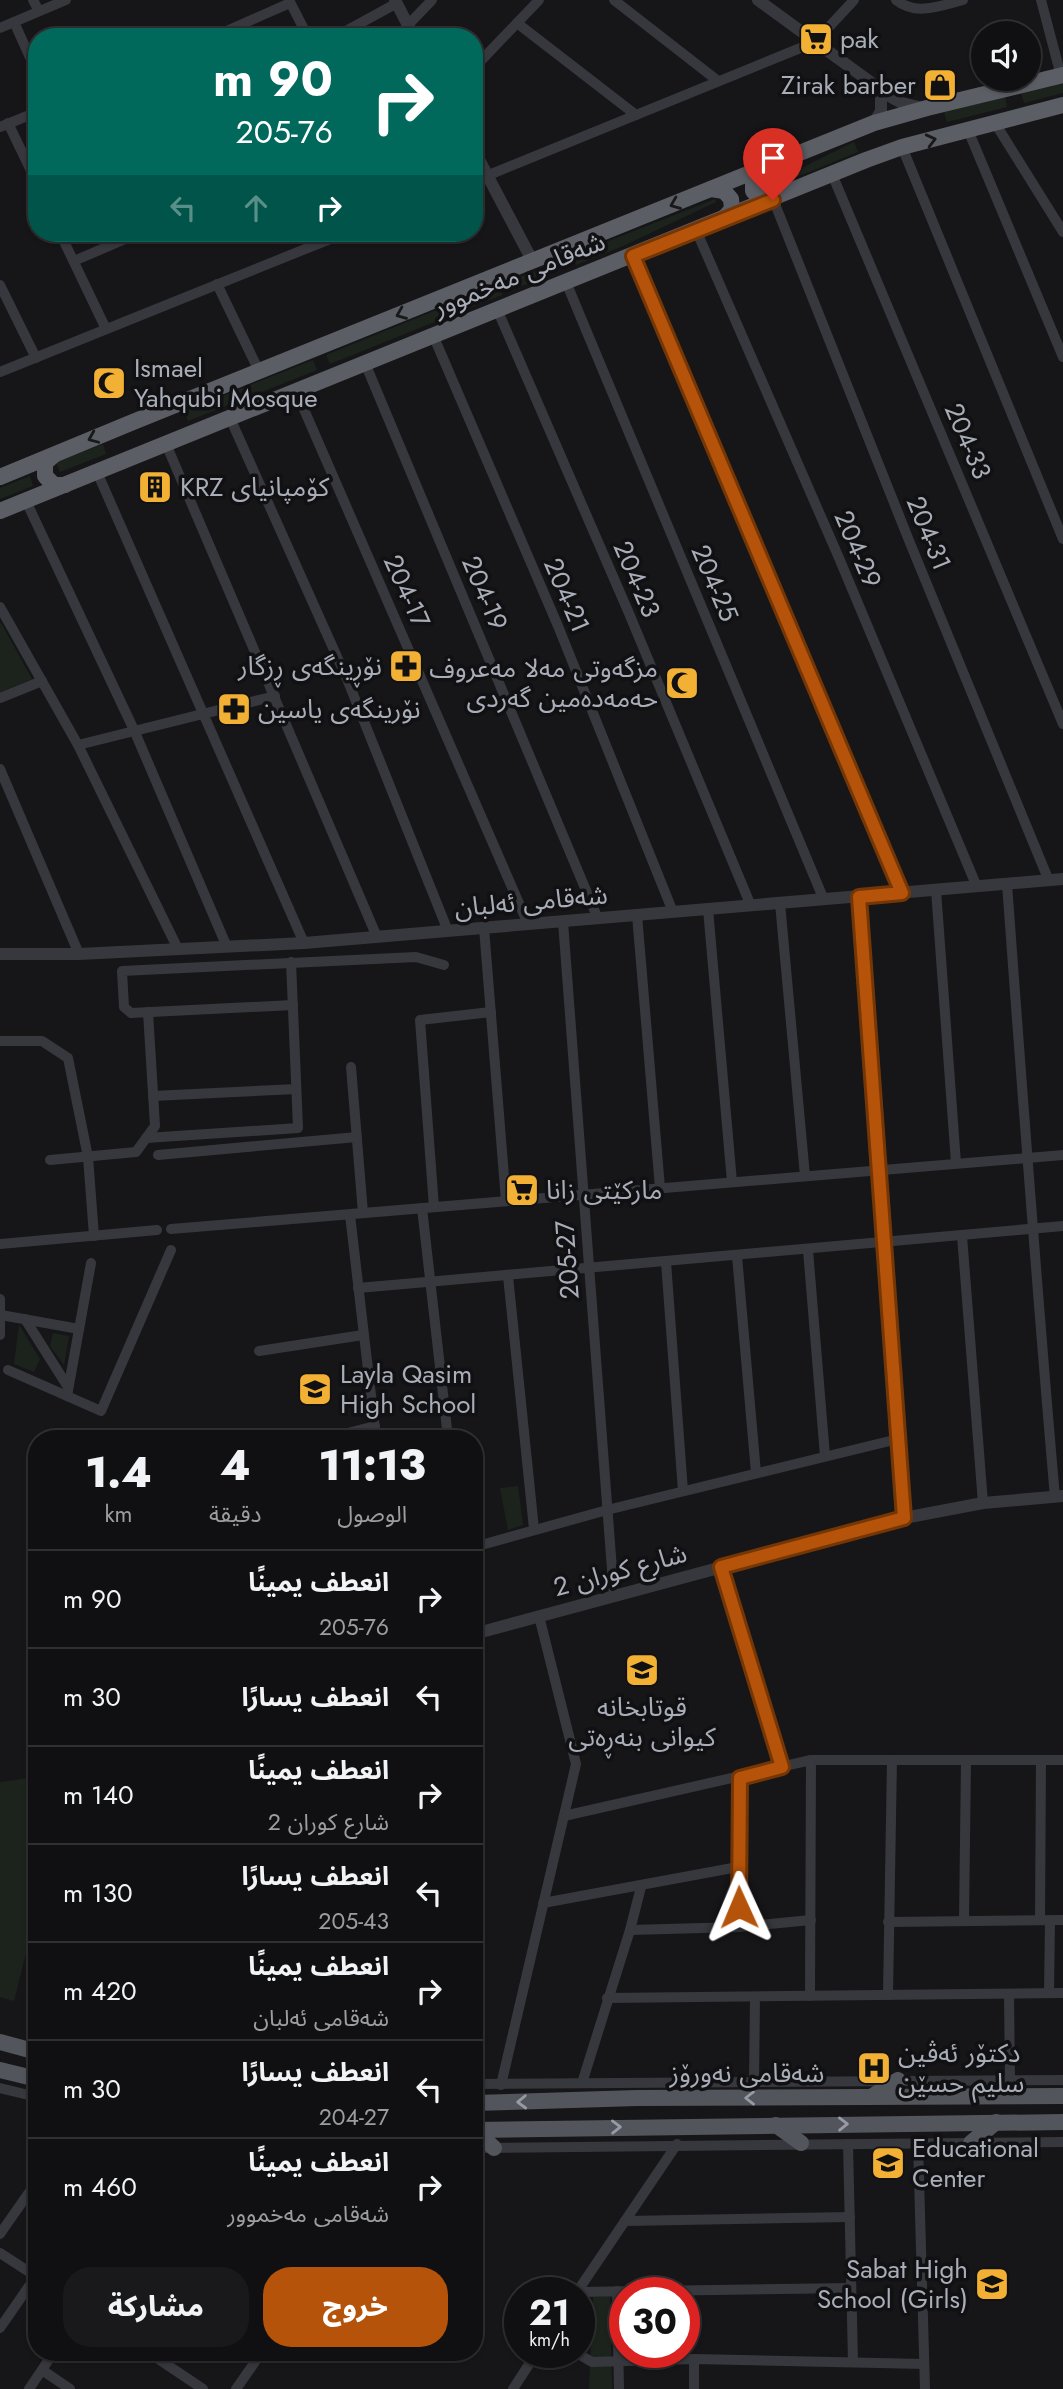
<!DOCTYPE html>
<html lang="ar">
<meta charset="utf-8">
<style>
body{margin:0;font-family:Jost,"Noto Sans Arabic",sans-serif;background:#19191b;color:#f1f3f6;direction:rtl;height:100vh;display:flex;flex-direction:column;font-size:26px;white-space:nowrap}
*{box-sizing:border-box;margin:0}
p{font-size:23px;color:#9c9d9f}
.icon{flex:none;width:38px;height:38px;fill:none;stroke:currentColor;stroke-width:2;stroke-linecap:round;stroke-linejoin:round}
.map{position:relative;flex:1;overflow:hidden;direction:ltr}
.drawer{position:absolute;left:28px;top:1430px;width:455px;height:931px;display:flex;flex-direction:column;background:#101012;border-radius:28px;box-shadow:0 2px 5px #0004,0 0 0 2px #303032;direction:rtl}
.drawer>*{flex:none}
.banner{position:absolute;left:28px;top:28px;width:455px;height:214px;border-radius:28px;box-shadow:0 2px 5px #0004,0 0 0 2px #303032;direction:rtl;background:#00695c;color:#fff;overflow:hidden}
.tools{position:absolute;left:971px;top:21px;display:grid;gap:14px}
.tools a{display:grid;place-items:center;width:70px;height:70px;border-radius:50%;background:#101012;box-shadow:0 2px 5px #0004,0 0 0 2px #303032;font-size:35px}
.speed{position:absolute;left:504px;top:2277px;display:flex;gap:14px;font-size:35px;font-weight:700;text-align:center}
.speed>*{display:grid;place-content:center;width:91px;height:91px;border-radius:50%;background:#101012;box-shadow:0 2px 5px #0004,0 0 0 2px #303032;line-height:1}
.speed small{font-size:18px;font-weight:400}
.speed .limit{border:10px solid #d22;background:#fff;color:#111}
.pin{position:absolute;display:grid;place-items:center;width:60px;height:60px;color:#fff;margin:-72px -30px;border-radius:50% 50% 50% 0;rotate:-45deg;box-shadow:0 0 7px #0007}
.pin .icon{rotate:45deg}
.me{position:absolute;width:77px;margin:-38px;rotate:359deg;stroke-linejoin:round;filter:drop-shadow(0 0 5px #0008)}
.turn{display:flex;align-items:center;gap:24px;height:147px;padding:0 35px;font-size:32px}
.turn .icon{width:91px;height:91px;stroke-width:2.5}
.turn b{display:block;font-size:49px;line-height:60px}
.lanes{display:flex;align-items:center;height:66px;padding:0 35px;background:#0003;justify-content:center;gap:35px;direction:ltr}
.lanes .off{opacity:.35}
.eta{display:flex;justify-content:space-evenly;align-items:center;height:119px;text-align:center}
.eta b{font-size:42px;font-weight:800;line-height:49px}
.primary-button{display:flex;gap:14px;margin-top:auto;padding:14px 35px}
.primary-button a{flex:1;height:80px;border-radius:28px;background:#b45309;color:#fff;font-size:28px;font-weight:800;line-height:80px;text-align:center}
.primary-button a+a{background:#19191b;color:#f1f3f6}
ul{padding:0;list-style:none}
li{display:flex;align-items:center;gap:21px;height:98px;padding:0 35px;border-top:2px solid #303032}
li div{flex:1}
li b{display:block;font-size:26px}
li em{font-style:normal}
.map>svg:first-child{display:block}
.green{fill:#1c231d}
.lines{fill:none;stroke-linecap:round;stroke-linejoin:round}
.minor{stroke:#37383d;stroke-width:10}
.tertiary{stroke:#37383d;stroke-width:12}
.primary{stroke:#53555c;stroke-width:16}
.trunk{stroke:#5b5e65;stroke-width:16}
.oneway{stroke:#18191b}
.oneway2{stroke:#979ba6}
.route-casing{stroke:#753606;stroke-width:18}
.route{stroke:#b45309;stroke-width:12}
.labels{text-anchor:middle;stroke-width:7;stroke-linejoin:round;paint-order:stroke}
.poi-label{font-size:26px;fill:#a8adb8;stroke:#111113;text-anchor:start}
.street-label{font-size:26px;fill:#a8adb8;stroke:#111113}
</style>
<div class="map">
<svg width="1063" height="2389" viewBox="0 0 1063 2389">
<rect width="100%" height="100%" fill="#161618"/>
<g class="green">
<path d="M1063 83V93L1024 103 1021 93Z"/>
<path d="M1005 97 1007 107 947 122 944 112Z"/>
<path d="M854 142 858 152 777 185 773 182Z"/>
<path d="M715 199 716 202 623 246 576 265 573 255Z"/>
<path d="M548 266 551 274 514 289 510 281Z"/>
<path d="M498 285 502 295 330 364 326 355Z"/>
<path d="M313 360 317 370 188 421 185 411Z"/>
<path d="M103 444 106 454 60 472 56 462Z"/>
<path d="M30 476 33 486 0 499V488Z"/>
<path d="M1 623 32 679 0 692V624Z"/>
<path d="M19 1325 40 1359 34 1372 14 1364Z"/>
<path d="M53 1333 69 1336 64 1365 50 1346Z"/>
<path d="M518 1486 523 1525 508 1530 500 1488Z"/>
<path d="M37 1777V1908L14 2001 0 1997V1782Z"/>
<path d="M593 2297H610L612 2389H589Z"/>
</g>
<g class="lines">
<g class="minor">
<path d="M33 0 39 11"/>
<path d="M289 0 308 37"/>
<path d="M614 0 718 81"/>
<path d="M896 0C916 16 940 6 963 0"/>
<path d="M1041 0 1061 76"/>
<path d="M14 22 37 73"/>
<path d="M517 23 636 115"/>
<path d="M408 25 432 0"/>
<path d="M0 28 66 0"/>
<path d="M213 37 290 3"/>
<path d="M335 37 397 3"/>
<path d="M474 68 539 0"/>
<path d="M8 123 37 183"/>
<path d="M995 123 1063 232"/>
<path d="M0 127 37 112"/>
<path d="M968 130 1063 357"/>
<path d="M902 147 1063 539"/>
<path d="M832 174 1063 724"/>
<path d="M474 181 815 42 854 0"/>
<path d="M773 199 910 543 1049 881"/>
<path d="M696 230 839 558 977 887"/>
<path d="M60 233 106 329"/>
<path d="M633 255 902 893"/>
<path d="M74 261 139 233"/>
<path d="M566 282 824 900"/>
<path d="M217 284 259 371"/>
<path d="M0 285 36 358"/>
<path d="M497 309 628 611 751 906"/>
<path d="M433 335 558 626 673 912"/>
<path d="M365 363 598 919"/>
<path d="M0 372 345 233"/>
<path d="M296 391 528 924"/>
<path d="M230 418 347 679 448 931"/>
<path d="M166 444 377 937"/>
<path d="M97 472 304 943"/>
<path d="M26 501 134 730 227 947"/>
<path d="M0 607 78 745 178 949"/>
<path d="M0 698 42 681"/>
<path d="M78 745 275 696"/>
<path d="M0 769 79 954"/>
<path d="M1007 884C1022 1088 1037 1293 1055 1497"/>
<path d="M936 890 956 1163"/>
<path d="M859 897 904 1518"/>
<path d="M780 903 805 1176"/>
<path d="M708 909 732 1182"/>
<path d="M637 915 660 1188"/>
<path d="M563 922 614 1596"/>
<path d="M484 928 506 1201"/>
<path d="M293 1005 131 1013 124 1007 122 971 416 957 444 965"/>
<path d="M0 1041H42L68 1058 88 1157 94 1236"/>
<path d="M351 1067 363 1213"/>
<path d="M153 1096 296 1089"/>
<path d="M146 1138 298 1128 291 962"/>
<path d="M158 1155 357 1137"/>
<path d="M50 1160 136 1152 155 1126 148 1012"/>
<path d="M434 1207 420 1020 491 1012"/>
<path d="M422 1208 448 1438"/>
<path d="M350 1215 376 1438"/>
<path d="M171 1229 1063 1155"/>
<path d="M962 1236 983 1503"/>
<path d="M0 1244 157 1230"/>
<path d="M808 1250 825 1456"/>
<path d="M737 1256 756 1473"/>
<path d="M666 1262 683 1491"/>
<path d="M508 1276 534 1529"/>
<path d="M358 1288 1063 1226"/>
<path d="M0 1299V1335"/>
<path d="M1 1315 79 1329"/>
<path d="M25 1319 68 1387"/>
<path d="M259 1351 363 1335"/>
<path d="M8 1370 101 1411 171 1250"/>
<path d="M67 1396 91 1263"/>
<path d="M328 1438 375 1426"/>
<path d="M474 1547 607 1510 898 1439"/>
<path d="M721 1567 782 1767"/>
<path d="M564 1816 811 1760H1063"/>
<path d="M543 1903 738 1867"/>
<path d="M1040 1920 1041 1760"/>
<path d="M964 1921 966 1760"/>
<path d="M888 1922 1063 1920"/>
<path d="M739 1927 740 1778"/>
<path d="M630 1930 739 1927 811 1920"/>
<path d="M1049 1993 1050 1920"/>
<path d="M1009 1994 1010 2080"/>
<path d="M888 1995 892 1760"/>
<path d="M810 1996 811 1760"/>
<path d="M607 1998 1063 1993"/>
<path d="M754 2082 755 1997"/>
<path d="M582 2083 630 1930 641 1887"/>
<path d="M474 2084 1063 2080"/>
<path d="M501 2085 576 1764 539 1616"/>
<path d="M0 2088 37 2097"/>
<path d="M918 2143 925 2389"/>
<path d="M848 2144 853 2362"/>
<path d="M474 2148 1063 2142"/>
<path d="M625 2221 850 2217"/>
<path d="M0 2234 37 2181"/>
<path d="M0 2253 37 2277"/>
<path d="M617 2291 619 2389"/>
<path d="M577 2292 677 2144"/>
<path d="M579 2292 851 2288"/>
<path d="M0 2328 36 2276"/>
<path d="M148 2352 203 2389"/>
<path d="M575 2352 592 2362 694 2359 924 2364"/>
<path d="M694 2359V2389"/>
<path d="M42 2370 70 2389"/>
<path d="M29 2389 54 2352"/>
<path d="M236 2389 262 2352"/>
<path d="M513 2389 537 2352"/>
</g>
<g class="tertiary">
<path d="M395 0 414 37"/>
<path d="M758 0 891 97 902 103 923 108"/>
<path d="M874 123 881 111V89"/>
<path d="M474 150 533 262"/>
<path d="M0 954H79L304 943 1063 879"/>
<path d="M474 1634 904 1518 983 1503 1063 1496"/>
</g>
<g class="primary">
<path d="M0 2042 37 2052"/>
<path d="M0 2070 37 2079"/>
<path d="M871 2097 898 2080"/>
<path d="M474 2103 637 2098 1063 2096"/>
<path d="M776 2125 801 2143"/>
<path d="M474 2130 1063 2122"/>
<path d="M475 2130 494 2148"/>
<path d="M971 2143 996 2122"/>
</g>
<g class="trunk">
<path d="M760 169 753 177V191L760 198 773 199"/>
<path d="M711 189 724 191 731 199 732 209 723 219"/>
<path d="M54 455 45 463V476L54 485H65"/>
<path d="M0 477 133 422 874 123 927 108 1063 75"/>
<path d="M0 511 866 160 902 147 1063 105"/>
</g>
</g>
<defs><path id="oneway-chevron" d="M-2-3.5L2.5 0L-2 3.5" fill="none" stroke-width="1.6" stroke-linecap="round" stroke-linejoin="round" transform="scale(1.75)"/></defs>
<g class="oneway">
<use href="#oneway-chevron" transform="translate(931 140) rotate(-14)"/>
<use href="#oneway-chevron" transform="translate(675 204) rotate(158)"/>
<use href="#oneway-chevron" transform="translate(401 314) rotate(158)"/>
<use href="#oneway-chevron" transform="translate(93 438) rotate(157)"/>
</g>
<g class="oneway2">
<use href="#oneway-chevron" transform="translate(750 2098) rotate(180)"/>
<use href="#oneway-chevron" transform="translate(522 2102) rotate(178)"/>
<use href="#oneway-chevron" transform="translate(843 2124) rotate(-1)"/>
<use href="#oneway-chevron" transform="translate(616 2127) rotate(-1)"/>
</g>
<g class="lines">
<g class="route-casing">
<path id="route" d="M739 1907 740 1778 782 1767 721 1567 904 1518 859 897 902 893 633 256 773 200"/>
</g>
<use href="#route" class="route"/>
</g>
<defs>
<g id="supermarket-square" transform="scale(1.75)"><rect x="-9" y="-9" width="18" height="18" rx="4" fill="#f2b134" stroke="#111113"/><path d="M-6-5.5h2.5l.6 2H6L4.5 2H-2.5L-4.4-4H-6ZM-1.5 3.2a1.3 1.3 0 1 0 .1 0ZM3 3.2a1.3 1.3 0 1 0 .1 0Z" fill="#111"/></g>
<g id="shop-square" transform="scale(1.75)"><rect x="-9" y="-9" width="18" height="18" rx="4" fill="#f2b134" stroke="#111113"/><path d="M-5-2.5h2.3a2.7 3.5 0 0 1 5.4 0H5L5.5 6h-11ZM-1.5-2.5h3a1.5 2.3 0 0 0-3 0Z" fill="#111"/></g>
<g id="mosque-square" transform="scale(1.75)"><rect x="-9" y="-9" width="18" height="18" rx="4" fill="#f2b134" stroke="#111113"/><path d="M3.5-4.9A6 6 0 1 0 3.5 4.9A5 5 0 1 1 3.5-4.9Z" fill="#111"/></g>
<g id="building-square" transform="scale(1.75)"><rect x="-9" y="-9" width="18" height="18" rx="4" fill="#f2b134" stroke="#111113"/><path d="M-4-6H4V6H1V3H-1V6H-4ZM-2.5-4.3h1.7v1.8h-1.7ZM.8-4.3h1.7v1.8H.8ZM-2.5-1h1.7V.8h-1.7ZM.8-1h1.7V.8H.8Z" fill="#111"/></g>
<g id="pharmacy-square" transform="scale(1.75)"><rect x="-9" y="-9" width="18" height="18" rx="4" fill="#f2b134" stroke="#111113"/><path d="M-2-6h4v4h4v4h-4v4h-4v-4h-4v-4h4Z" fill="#111"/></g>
<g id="school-square" transform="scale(1.75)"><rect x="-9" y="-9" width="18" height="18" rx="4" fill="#f2b134" stroke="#111113"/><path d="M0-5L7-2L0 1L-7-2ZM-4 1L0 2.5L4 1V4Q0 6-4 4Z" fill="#111"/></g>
<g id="hospital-square" transform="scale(1.75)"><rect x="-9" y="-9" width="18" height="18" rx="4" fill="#f2b134" stroke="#111113"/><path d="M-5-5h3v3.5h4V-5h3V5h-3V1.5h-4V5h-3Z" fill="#111"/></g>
</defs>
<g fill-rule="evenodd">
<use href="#supermarket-square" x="816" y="39"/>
<use href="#shop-square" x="940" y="85"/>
<use href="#mosque-square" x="109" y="383"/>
<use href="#building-square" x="155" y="487"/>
<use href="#pharmacy-square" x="406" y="666"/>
<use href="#mosque-square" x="682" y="683"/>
<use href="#pharmacy-square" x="234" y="709"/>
<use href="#supermarket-square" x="522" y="1190"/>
<use href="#school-square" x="315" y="1389"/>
<use href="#school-square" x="642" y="1670"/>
<use href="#hospital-square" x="874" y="2068"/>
<use href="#school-square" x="888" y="2163"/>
<use href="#school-square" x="992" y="2284"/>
</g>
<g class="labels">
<g class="poi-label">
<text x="840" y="48">pak</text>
<text x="916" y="94" text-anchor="end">Zirak barber</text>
<text x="134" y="377">Ismael<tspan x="134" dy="30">Yahqubi Mosque</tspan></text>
<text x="180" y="496">KRZ كۆمپانیای</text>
<text x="382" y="675" text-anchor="end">نۆڕینگەی ڕزگار</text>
<text x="658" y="677" text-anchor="end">مزگەوتی مەلا مەعروف<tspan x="658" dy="30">حەمەدەمین گەردی</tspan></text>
<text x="258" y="718">نۆرینگەی یاسین</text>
<text x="546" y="1199">مارکێتی زانا</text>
<text x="340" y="1383">Layla Qasim<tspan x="340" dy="30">High School</tspan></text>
<text x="642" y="1716" text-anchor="middle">قوتابخانە<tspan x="642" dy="30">کیوانی بنەڕەتی</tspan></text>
<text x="898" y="2062">دکتۆر ئەڤین<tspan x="898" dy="30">سلیم حسێن</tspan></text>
<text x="912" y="2157">Educational<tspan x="912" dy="30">Center</tspan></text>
<text x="968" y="2278" text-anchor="end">Sabat High<tspan x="968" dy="30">School (Girls)</tspan></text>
</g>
<g class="street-label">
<text transform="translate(519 274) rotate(-22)" y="9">شەقامی مەخموور</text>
<text transform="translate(968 441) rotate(67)" y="9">204-33</text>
<text transform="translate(929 533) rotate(68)" y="9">204-31</text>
<text transform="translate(858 549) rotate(67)" y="9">204-29</text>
<text transform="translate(637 579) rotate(67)" y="9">204-23</text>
<text transform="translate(715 583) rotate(67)" y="9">204-25</text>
<text transform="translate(407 591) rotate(66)" y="9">204-17</text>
<text transform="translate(485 593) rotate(67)" y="9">204-19</text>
<text transform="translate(567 595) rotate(67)" y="9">204-21</text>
<text transform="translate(531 901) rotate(-5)" y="9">شەقامی ئەلبان</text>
<text transform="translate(567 1260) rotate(-94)" y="9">205-27</text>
<text transform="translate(620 1570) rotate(-15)" y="9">شارع كوران 2</text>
<text x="747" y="2082">شەقامی نەورۆز</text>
</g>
</g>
</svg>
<div class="tools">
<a><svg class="icon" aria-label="sound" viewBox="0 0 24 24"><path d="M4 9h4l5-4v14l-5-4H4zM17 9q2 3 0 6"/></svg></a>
</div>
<div class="speed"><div>21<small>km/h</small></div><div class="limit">30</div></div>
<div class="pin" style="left:773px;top:200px;background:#d93025"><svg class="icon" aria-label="arrive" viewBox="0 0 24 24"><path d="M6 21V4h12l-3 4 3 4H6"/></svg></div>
<svg class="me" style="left:739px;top:1907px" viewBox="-20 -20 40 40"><path d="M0-17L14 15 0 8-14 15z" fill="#b45309" stroke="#fff" stroke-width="4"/></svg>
<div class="banner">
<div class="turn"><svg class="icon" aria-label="right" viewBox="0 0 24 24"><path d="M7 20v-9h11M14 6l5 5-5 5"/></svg><div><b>90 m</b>205-76</div></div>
<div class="lanes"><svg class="icon off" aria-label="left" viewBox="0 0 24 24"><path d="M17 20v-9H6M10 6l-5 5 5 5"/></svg><svg class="icon off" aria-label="ahead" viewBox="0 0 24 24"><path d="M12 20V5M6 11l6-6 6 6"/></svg><svg class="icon" aria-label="right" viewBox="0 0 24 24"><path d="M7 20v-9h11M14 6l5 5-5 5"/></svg></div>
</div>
<section class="drawer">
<div class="eta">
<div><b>11:13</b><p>الوصول</p></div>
<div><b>4</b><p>دقيقة</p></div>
<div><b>1.4</b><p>km</p></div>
</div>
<ul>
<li><svg class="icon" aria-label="right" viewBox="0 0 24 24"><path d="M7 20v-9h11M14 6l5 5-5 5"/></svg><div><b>انعطف يمينًا</b><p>205-76</p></div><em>90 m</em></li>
<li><svg class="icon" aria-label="left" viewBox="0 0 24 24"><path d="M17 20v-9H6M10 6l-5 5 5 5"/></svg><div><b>انعطف يسارًا</b></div><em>30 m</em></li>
<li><svg class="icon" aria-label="right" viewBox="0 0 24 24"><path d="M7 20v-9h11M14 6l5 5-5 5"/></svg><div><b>انعطف يمينًا</b><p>شارع كوران 2</p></div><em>140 m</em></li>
<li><svg class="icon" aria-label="left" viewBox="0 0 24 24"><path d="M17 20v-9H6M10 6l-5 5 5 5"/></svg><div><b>انعطف يسارًا</b><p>205-43</p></div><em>130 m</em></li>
<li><svg class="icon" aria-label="right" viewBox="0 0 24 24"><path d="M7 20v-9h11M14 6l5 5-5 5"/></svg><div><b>انعطف يمينًا</b><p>شەقامی ئەلبان</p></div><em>420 m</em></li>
<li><svg class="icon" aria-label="left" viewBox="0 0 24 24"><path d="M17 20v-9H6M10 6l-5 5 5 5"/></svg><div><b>انعطف يسارًا</b><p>204-27</p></div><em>30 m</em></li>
<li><svg class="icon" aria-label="right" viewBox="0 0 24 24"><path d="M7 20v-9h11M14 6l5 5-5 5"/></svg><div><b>انعطف يمينًا</b><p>شەقامی مەخموور</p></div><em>460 m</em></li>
</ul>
<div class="primary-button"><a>خروج</a><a>مشاركة</a></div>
</section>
</div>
